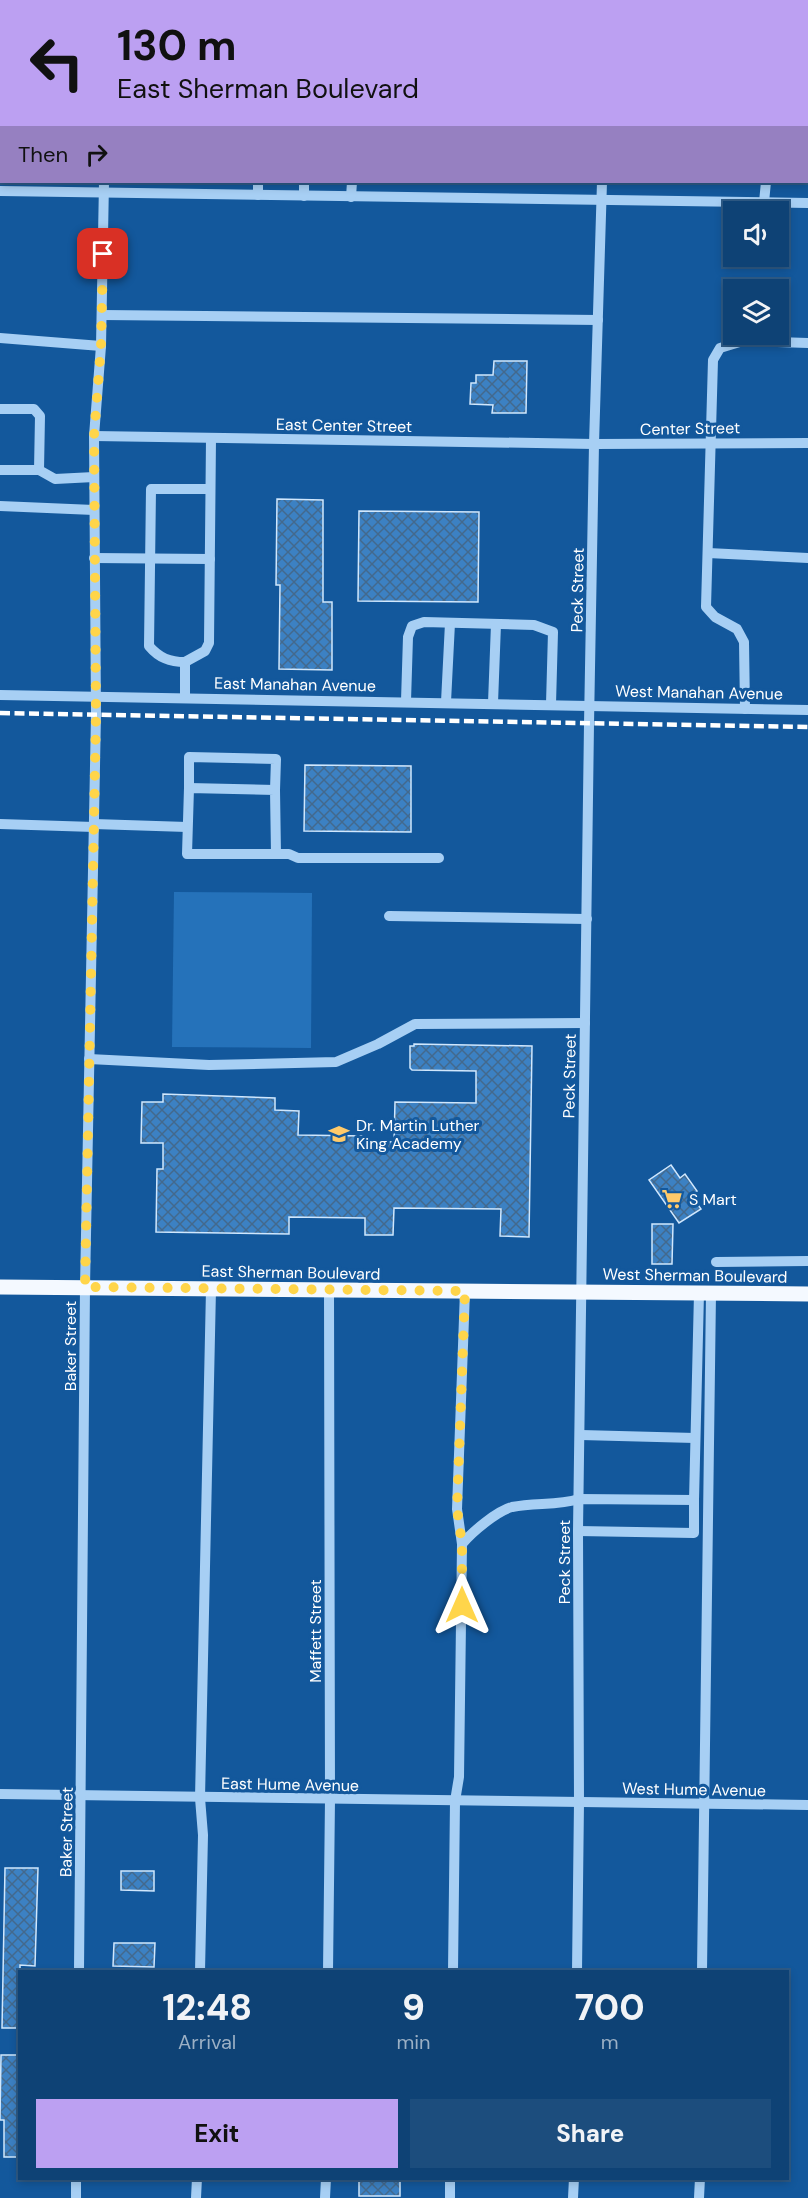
<!DOCTYPE html>
<style>
body{margin:0;font-family:"DM Sans",sans-serif;background:#1c4d7d;color:#f1f3f6;height:100vh;display:flex;flex-direction:column;font-size:22px;white-space:nowrap}
*{box-sizing:border-box;margin:0}
p{font-size:20px;color:#9bb0c5}
.icon{flex:none;width:33px;height:33px;fill:none;stroke:currentColor;stroke-width:2;stroke-linecap:round;stroke-linejoin:round}
.map{position:relative;flex:1;overflow:hidden}
.panel{position:absolute;left:18px;top:1970px;width:771px;height:210px;display:flex;flex-direction:column;background:#0e4275;border-radius:0px;box-shadow:0 3px 9px #0003,0 0 0 2px #2e5b87}
.panel>*{flex:none}
.banner{position:absolute;left:0px;top:0px;width:808px;height:183px;box-shadow:0 3px 9px #0003,0 0 0 2px #2e5b87;background:#bca0f2;color:#111;overflow:hidden}
.buttons{position:absolute;left:723px;top:201px;display:grid;gap:12px}
.buttons a{display:grid;place-items:center;width:66px;height:66px;border-radius:0px;background:#0e4275;box-shadow:0 3px 9px #0003,0 0 0 2px #2e5b87;font-size:30px}
.pin{position:absolute;display:grid;place-items:center;width:51px;height:51px;color:#fff;margin:-26px;border-radius:12px;box-shadow:0 3px 9px #0006}
.me{position:absolute;width:66px;margin:-33px;rotate:0deg;stroke-linejoin:round;filter:drop-shadow(0 0 4px #0008)}
.turn{display:flex;align-items:center;gap:21px;height:126px;padding:0 18px;font-size:27px}
.turn .icon{width:78px;height:78px;stroke-width:2.5}
.turn b{display:block;font-size:42px;line-height:51px}
.then{display:flex;align-items:center;height:57px;padding:0 18px;background:#0003;gap:12px;font-size:22px}
.eta{display:flex;justify-content:space-evenly;align-items:center;height:102px;text-align:center}
.eta b{font-size:36px;font-weight:800;line-height:42px}
.button{display:flex;gap:12px;margin-top:auto;padding:12px 18px}
.button a{flex:1;height:69px;border-radius:0px;background:#bca0f2;color:#111;font-size:24px;font-weight:800;line-height:69px;text-align:center}
.button a+a{background:#1c4d7d;color:#f1f3f6}
.map>svg:first-child{display:block}
.park{fill:#2572ba}
.building{fill:url(#building-cross-hatch);stroke:#d0e7fd;stroke-width:1.5}
.lines{fill:none;stroke-linecap:round;stroke-linejoin:round}
.minor{stroke:#a7cff4;stroke-width:10}
.major{stroke:#f4f9ff;stroke-width:15}
.rail{stroke:#fff;stroke-width:4.5;stroke-dasharray:10 4.5;stroke-linecap:butt}
.route{stroke:#ffd54a;stroke-width:10;stroke-dasharray:0 18}
.labels{text-anchor:middle;stroke-width:6;stroke-linejoin:round;paint-order:stroke}
.street-label{font-size:16px;fill:#fff;stroke:#13589c}
.poi-label{font-size:16px;fill:#fff;stroke:#13589c;text-anchor:start}
</style>
<div class="map">
<svg width="808" height="2198" viewBox="0 0 808 2198">
<defs>
<pattern id="building-cross-hatch" width="8" height="8" patternUnits="userSpaceOnUse" patternTransform="scale(1.5)"><rect width="8" height="8" fill="#3c81c3"/><path d="M0 0l8 8M0 8l8-8" fill="none" stroke="#43698d"/></pattern>
</defs>
<rect width="100%" height="100%" fill="#13589c"/>
<path class="park" d="M174 892 312 893 311 1048 172 1047Z"/>
<g class="building">
<path d="M494 361H527L526 413H492L493 405 470 404 471 383H476V375H493Z"/>
<path d="M277 499 323 500V602H332V670L279 669 280 585H276Z"/>
<path d="M359 511 479 512 478 602 358 601Z"/>
<path d="M305 765 411 766V832L304 831Z"/>
<path d="M414 1044 532 1046 529 1237 500 1236 501 1209 394 1208 393 1235H365V1218L289 1217V1234L156 1232 157 1169H163V1143H141L142 1102H163V1094L275 1098V1110L299 1111 298 1135 365 1136V1141L394 1142 395 1102 476 1103V1071L412 1070 410 1068V1046H414Z"/>
<path d="M671 1165 680 1178 685 1174 697 1191 691 1195 701 1209 679 1223 649 1180Z"/>
<path d="M652 1224H673L672 1264H652Z"/>
<path d="M5 1868H38L35 1966 20 1965V2028H2Z"/>
<path d="M121 1871H154V1891L121 1890Z"/>
<path d="M114 1943H155L154 1967 113 1966Z"/>
<path d="M1 2055H20V2157H4V2120H0Z"/>
<rect x="359" y="2178" width="41" height="18"/>
</g>
<g class="lines">
<g class="minor">
<path d="M103 0V2"/>
<path d="M668 0 669 2"/>
<path d="M259 2V0"/>
<path d="M309 2V0"/>
<path d="M355 2V0"/>
<path d="M605 2V0"/>
<path d="M0 191 808 203"/>
<path d="M258 195V182"/>
<path d="M304 196V182"/>
<path d="M351 197 352 182"/>
<path d="M764 202 766 182"/>
<path d="M102 315 598 320"/>
<path d="M0 338 101 346"/>
<path d="M0 409H34L40 416 39 470"/>
<path d="M94 436 594 444 808 443"/>
<path d="M0 470H39L55 479 94 477"/>
<path d="M0 506 94 510"/>
<path d="M708 553 808 558"/>
<path d="M94 558 210 559"/>
<path d="M185 662C170 662 159 658 149 646L151 489H210"/>
<path d="M0 695 808 710"/>
<path d="M185 697V662L205 651 209 643 211 438"/>
<path d="M406 701 408 637 412 626 424 622 534 625 553 632 551 704"/>
<path d="M446 702 450 623"/>
<path d="M493 703 496 624"/>
<path d="M745 709 744 642 737 629 715 617 706 607 713 360 720 348 743 341 808 343"/>
<path d="M189 788V757L276 759 275 790"/>
<path d="M0 824 94 827"/>
<path d="M94 824 187 827"/>
<path d="M276 854 275 790 189 788 187 854H289L298 858H439"/>
<path d="M389 916 587 919"/>
<path d="M89 1059 209 1065 336 1062 378 1044 415 1024 585 1023"/>
<path d="M716 1262 808 1261"/>
<path d="M581 1435 695 1438"/>
<path d="M578 1531 694 1533V1500"/>
<path d="M462 1544 457 1509 465 1291"/>
<path d="M0 1794 808 1805"/>
<path d="M79 1971 85 1287 96 714 94 436 101 346 104 182"/>
<path d="M200 1971 203 1835 200 1798 211 1289"/>
<path d="M328 1971 330 1799 329 1291"/>
<path d="M453 1971 455 1801 459 1777 462 1544C472 1532 497 1511 512 1507 534 1502 557 1506 579 1499L694 1500 699 1293"/>
<path d="M577 1971 579 1802 578 1531 589 724 594 444 602 182"/>
<path d="M702 1971 711 1293"/>
<path d="M76 2198V2178"/>
<path d="M196 2198 197 2178"/>
<path d="M325 2198 326 2178"/>
<path d="M450 2198V2178"/>
<path d="M573 2198 574 2178"/>
<path d="M699 2198 700 2178"/>
</g>
<path class="major" d="M0 1287 808 1294"/>
<g class="rail">
<path d="M701 0 702 2"/>
<path d="M807 164 808 165"/>
<path d="M0 713 808 727"/>
</g>
</g>
<g class="lines">
<path class="route" d="M103 254 101 346 94 436 96 714 85 1287 465 1291 457 1509 462 1544V1605"/>
</g>
<defs>
<g id="school-bare" transform="scale(1.62)"><path d="M0-5L7-2L0 1L-7-2ZM-4 1L0 2.5L4 1V4Q0 6-4 4Z" fill="#ffca6a" stroke="#13589c" stroke-width="2.5" paint-order="stroke"/></g>
<g id="supermarket-bare" transform="scale(1.62)"><path d="M-6-5.5h2.5l.6 2H6L4.5 2H-2.5L-4.4-4H-6ZM-1.5 3.2a1.3 1.3 0 1 0 .1 0ZM3 3.2a1.3 1.3 0 1 0 .1 0Z" fill="#ffca6a" stroke="#13589c" stroke-width="2.5" paint-order="stroke"/></g>
</defs>
<g fill-rule="evenodd">
<use href="#school-bare" x="339" y="1134"/>
<use href="#supermarket-bare" x="672" y="1199"/>
</g>
<g class="labels">
<g class="street-label">
<text transform="translate(344 425) rotate(1)" y="6">East Center Street</text>
<text transform="translate(690 428) rotate(-1)" y="6">Center Street</text>
<text transform="translate(577 590) rotate(-89)" y="6">Peck Street</text>
<text transform="translate(295 684) rotate(1)" y="6">East Manahan Avenue</text>
<text transform="translate(699 692) rotate(1)" y="6">West Manahan Avenue</text>
<text transform="translate(569 1076) rotate(-89)" y="6">Peck Street</text>
<text transform="translate(291 1272) rotate(1)" y="6">East Sherman Boulevard</text>
<text transform="translate(695 1275) rotate(1)" y="6">West Sherman Boulevard</text>
<text transform="translate(70 1346) rotate(-90)" y="6">Baker Street</text>
<text transform="translate(564 1562) rotate(-90)" y="6">Peck Street</text>
<text transform="translate(315 1631) rotate(-90)" y="6">Maffett Street</text>
<text transform="translate(290 1784) rotate(1)" y="6">East Hume Avenue</text>
<text transform="translate(694 1789) rotate(1)" y="6">West Hume Avenue</text>
<text transform="translate(66 1832) rotate(-89)" y="6">Baker Street</text>
</g>
<g class="poi-label">
<text x="356" y="1131">Dr. Martin Luther<tspan x="356" dy="18">King Academy</tspan></text>
<text x="689" y="1205">S Mart</text>
</g>
</g>
</svg>
<div class="buttons">
<a><svg class="icon" aria-label="sound" viewBox="0 0 24 24"><path d="M4 9h4l5-4v14l-5-4H4zM17 9q2 3 0 6"/></svg></a>
<a><svg class="icon" aria-label="layers" viewBox="0 0 24 24"><path d="M12 4l9 5-9 5-9-5zM3 14l9 5 9-5"/></svg></a>
</div>
<div class="pin" style="left:103px;top:254px;background:#d93025"><svg class="icon" aria-label="arrive" viewBox="0 0 24 24"><path d="M6 21V4h12l-3 4 3 4H6"/></svg></div>
<svg class="me" style="left:462px;top:1605px" viewBox="-20 -20 40 40"><path d="M0-17L14 15 0 8-14 15z" fill="#ffd54a" stroke="#fff" stroke-width="4"/></svg>
<div class="banner">
<div class="turn"><svg class="icon" aria-label="left" viewBox="0 0 24 24"><path d="M17 20v-9H6M10 6l-5 5 5 5"/></svg><div><b>130 m</b>East Sherman Boulevard</div></div>
<div class="then">Then<svg class="icon" aria-label="right" viewBox="0 0 24 24"><path d="M7 20v-9h11M14 6l5 5-5 5"/></svg></div>
</div>
<section class="panel">
<div class="eta">
<div><b>12:48</b><p>Arrival</p></div>
<div><b>9</b><p>min</p></div>
<div><b>700</b><p>m</p></div>
</div>
<div class="button"><a>Exit</a><a>Share</a></div>
</section>
</div>
